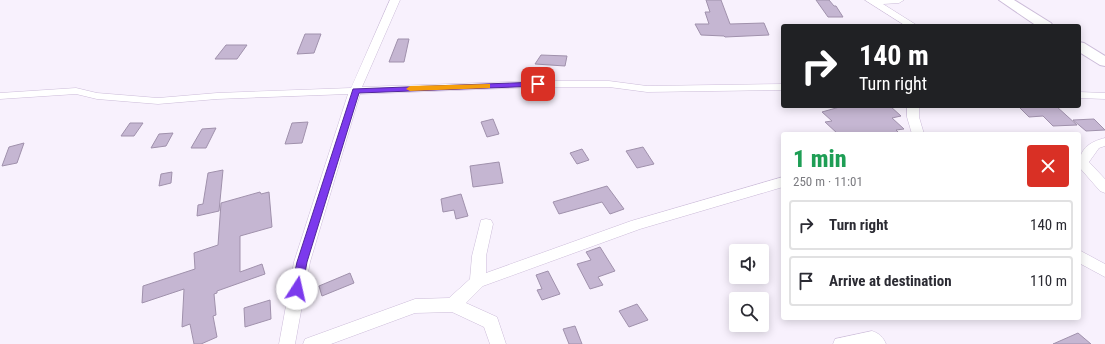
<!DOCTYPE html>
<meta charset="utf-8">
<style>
body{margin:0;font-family:"Roboto Condensed",sans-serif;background:#f7f7f7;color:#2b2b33;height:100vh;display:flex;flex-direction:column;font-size:15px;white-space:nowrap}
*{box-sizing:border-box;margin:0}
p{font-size:13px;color:#7c7c81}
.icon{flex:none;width:22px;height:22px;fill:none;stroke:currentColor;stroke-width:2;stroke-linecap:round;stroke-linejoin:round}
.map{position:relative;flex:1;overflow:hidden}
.side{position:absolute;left:781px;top:132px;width:300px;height:188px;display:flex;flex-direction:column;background:#fff;border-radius:4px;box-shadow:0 2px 10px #0003}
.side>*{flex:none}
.guide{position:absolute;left:781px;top:24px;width:300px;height:84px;border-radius:4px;box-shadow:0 2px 10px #0003;background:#202124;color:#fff;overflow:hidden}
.buttons{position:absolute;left:729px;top:244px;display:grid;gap:8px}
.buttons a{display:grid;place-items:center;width:40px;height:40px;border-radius:4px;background:#fff;box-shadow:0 2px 10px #0003;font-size:20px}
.pin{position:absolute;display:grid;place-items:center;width:34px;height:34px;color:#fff;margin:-17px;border-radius:8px;box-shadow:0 2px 6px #0006}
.me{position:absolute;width:44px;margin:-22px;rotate:10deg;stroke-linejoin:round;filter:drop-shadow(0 0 3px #0008)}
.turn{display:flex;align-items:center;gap:14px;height:84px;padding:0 12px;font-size:18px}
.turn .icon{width:52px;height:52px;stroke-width:2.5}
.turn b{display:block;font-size:28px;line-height:34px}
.round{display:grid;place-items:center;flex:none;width:42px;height:42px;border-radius:4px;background:#f7f7f7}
.summary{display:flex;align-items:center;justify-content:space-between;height:68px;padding:0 12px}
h1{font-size:24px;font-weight:800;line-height:30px;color:#1e9e55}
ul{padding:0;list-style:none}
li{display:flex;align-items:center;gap:12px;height:50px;margin:0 8px 6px;padding:0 4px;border:2px solid #e1e1e2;border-radius:4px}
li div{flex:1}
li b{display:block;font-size:15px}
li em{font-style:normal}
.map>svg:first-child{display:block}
.building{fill:#c5b6d2;stroke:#a091ac}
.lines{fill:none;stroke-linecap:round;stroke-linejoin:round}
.street-casing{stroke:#ccbcd9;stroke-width:1}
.secondary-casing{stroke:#ccbcd9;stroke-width:2}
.street{fill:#fff;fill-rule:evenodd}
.secondary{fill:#fff;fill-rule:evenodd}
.route{fill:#7c3aed;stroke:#51269a}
.slow{fill:#f59e0b}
</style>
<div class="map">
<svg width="1105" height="344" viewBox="0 0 1105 344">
<rect width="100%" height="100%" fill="#f8f1fd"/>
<g class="building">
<path d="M706 0H721L730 24 764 23 769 35 725 37 724 36 701 35 695 24H709L705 12H710Z"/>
<path d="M816 0H829L834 6H836L843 17H828Z"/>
<path d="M305 34H321L314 53 297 54Z"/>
<path d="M398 39H409L404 62H389Z"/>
<path d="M226 45H247L237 59H215Z"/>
<path d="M541 55 567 56 565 66 535 64Z"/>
<path d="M843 106H890L901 116 892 118 904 129 896 130 900 134H838L825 122 832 121 822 112Z"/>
<path d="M1018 106H1056L1077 125 1053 126 1043 116 1029 117Z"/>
<path d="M493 119 499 134 487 137 481 122Z"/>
<path d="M1094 119 1105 130 1086 131 1073 120Z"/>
<path d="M308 122 302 143 285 144 292 123Z"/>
<path d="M130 123H143L134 136H121Z"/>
<path d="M216 128 206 148H191L202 129Z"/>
<path d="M173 133 166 146 151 148 159 134Z"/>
<path d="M24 143 17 163 2 166 9 147Z"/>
<path d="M643 147 654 164 637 168 626 151Z"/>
<path d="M582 149 589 160 577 164 570 153Z"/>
<path d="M499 162 503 183 473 187 470 166Z"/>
<path d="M223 170 219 211 197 216 198 205 203 204 208 173Z"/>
<path d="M172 172 171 183 159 186 161 174Z"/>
<path d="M607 186 624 209 610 214 602 202 559 214 553 202Z"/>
<path d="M260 192 261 194 269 192 272 227 240 236V272L262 264 265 274 217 291V293L214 294 216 315 213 316 217 337 201 344H194L190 324 182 327 184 289 142 303 143 286 195 269 194 253 218 245 221 203Z"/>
<path d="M461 194 468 216 456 219 454 210 443 212 441 199Z"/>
<path d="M600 247 615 271 598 277 603 285 590 289 577 264 591 260 586 252Z"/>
<path d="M548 271 560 294 542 300 537 290 542 289 536 275Z"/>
<path d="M350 273 354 283 322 296 319 286Z"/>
<path d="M270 300 271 319 245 327 244 308Z"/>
<path d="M637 304 648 320 629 327 619 311Z"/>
<path d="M575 326 582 344H569L563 329Z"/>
<path d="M1078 333 1091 344H1053Z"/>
</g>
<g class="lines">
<g class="street-casing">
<g id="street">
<path d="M390 0H400L362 87 538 81H609L647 86 783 84V90L647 92 609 87H538L360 94 310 262 295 344H279L294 262 348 94 217 99 158 104 97 99 76 94 0 99V93L76 88 97 93 158 98 217 93 351 88Z"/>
<path d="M865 0H904L899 3 883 4 918 26H906Z"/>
<path d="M1079 92 1105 93V99L1079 98Z"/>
<path d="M907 106H919V117L924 134H912L907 117Z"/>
<path d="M1105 138V146L1099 148 1089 162 1105 179V193L1100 191 1079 167C1079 149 1089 142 1105 138Z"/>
<path d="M783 177V187L640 229 483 286 466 303 497 317 506 344H490L484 327 452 312 415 313 331 344H303L305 339 415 299 449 298 470 279 472 256 481 220 486 219 491 220 493 224 486 256V273L631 221Z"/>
<path d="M1079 250 1105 264V277L1079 263Z"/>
<path d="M872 331C879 333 883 337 886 344H833L835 339Z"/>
</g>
</g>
<g class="secondary-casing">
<g id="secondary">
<path d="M999 0H1014L1051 23 1053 26H1037Z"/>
<path d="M1079 42 1084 43 1105 56V66L1100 65 1079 52Z"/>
</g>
</g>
<use href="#street" class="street"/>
<use href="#secondary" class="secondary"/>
</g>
<path class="route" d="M538 82 541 83V86L359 93 307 262 302 289 301 292 297 294 293 292 291 289 297 262 353 89Z"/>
<path class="slow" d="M488 84H490V88L410 91 406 89 410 86Z"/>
</svg>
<div class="buttons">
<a><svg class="icon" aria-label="sound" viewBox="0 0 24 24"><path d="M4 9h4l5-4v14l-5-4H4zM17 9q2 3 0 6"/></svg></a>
<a><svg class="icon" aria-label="search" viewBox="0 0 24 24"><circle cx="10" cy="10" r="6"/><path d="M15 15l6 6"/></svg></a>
</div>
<div class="pin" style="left:538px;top:84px;background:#d93025"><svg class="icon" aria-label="arrive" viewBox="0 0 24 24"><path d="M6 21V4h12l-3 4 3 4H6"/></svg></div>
<svg class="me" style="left:297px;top:289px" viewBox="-20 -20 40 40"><circle r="19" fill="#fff"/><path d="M0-13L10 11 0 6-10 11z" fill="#7c3aed"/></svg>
<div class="guide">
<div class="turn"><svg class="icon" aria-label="right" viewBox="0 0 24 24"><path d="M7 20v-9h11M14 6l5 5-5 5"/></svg><div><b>140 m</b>Turn right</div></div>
</div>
<section class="side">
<div class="summary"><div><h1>1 min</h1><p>250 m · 11:01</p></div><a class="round" style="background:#d93025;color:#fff"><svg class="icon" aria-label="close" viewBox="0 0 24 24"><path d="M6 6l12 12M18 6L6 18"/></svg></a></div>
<ul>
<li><svg class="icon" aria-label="right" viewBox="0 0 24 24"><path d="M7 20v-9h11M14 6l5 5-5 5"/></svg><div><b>Turn right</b></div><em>140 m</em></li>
<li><svg class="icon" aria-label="arrive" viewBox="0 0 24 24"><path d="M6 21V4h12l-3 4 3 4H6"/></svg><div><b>Arrive at destination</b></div><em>110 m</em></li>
</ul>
</section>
</div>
